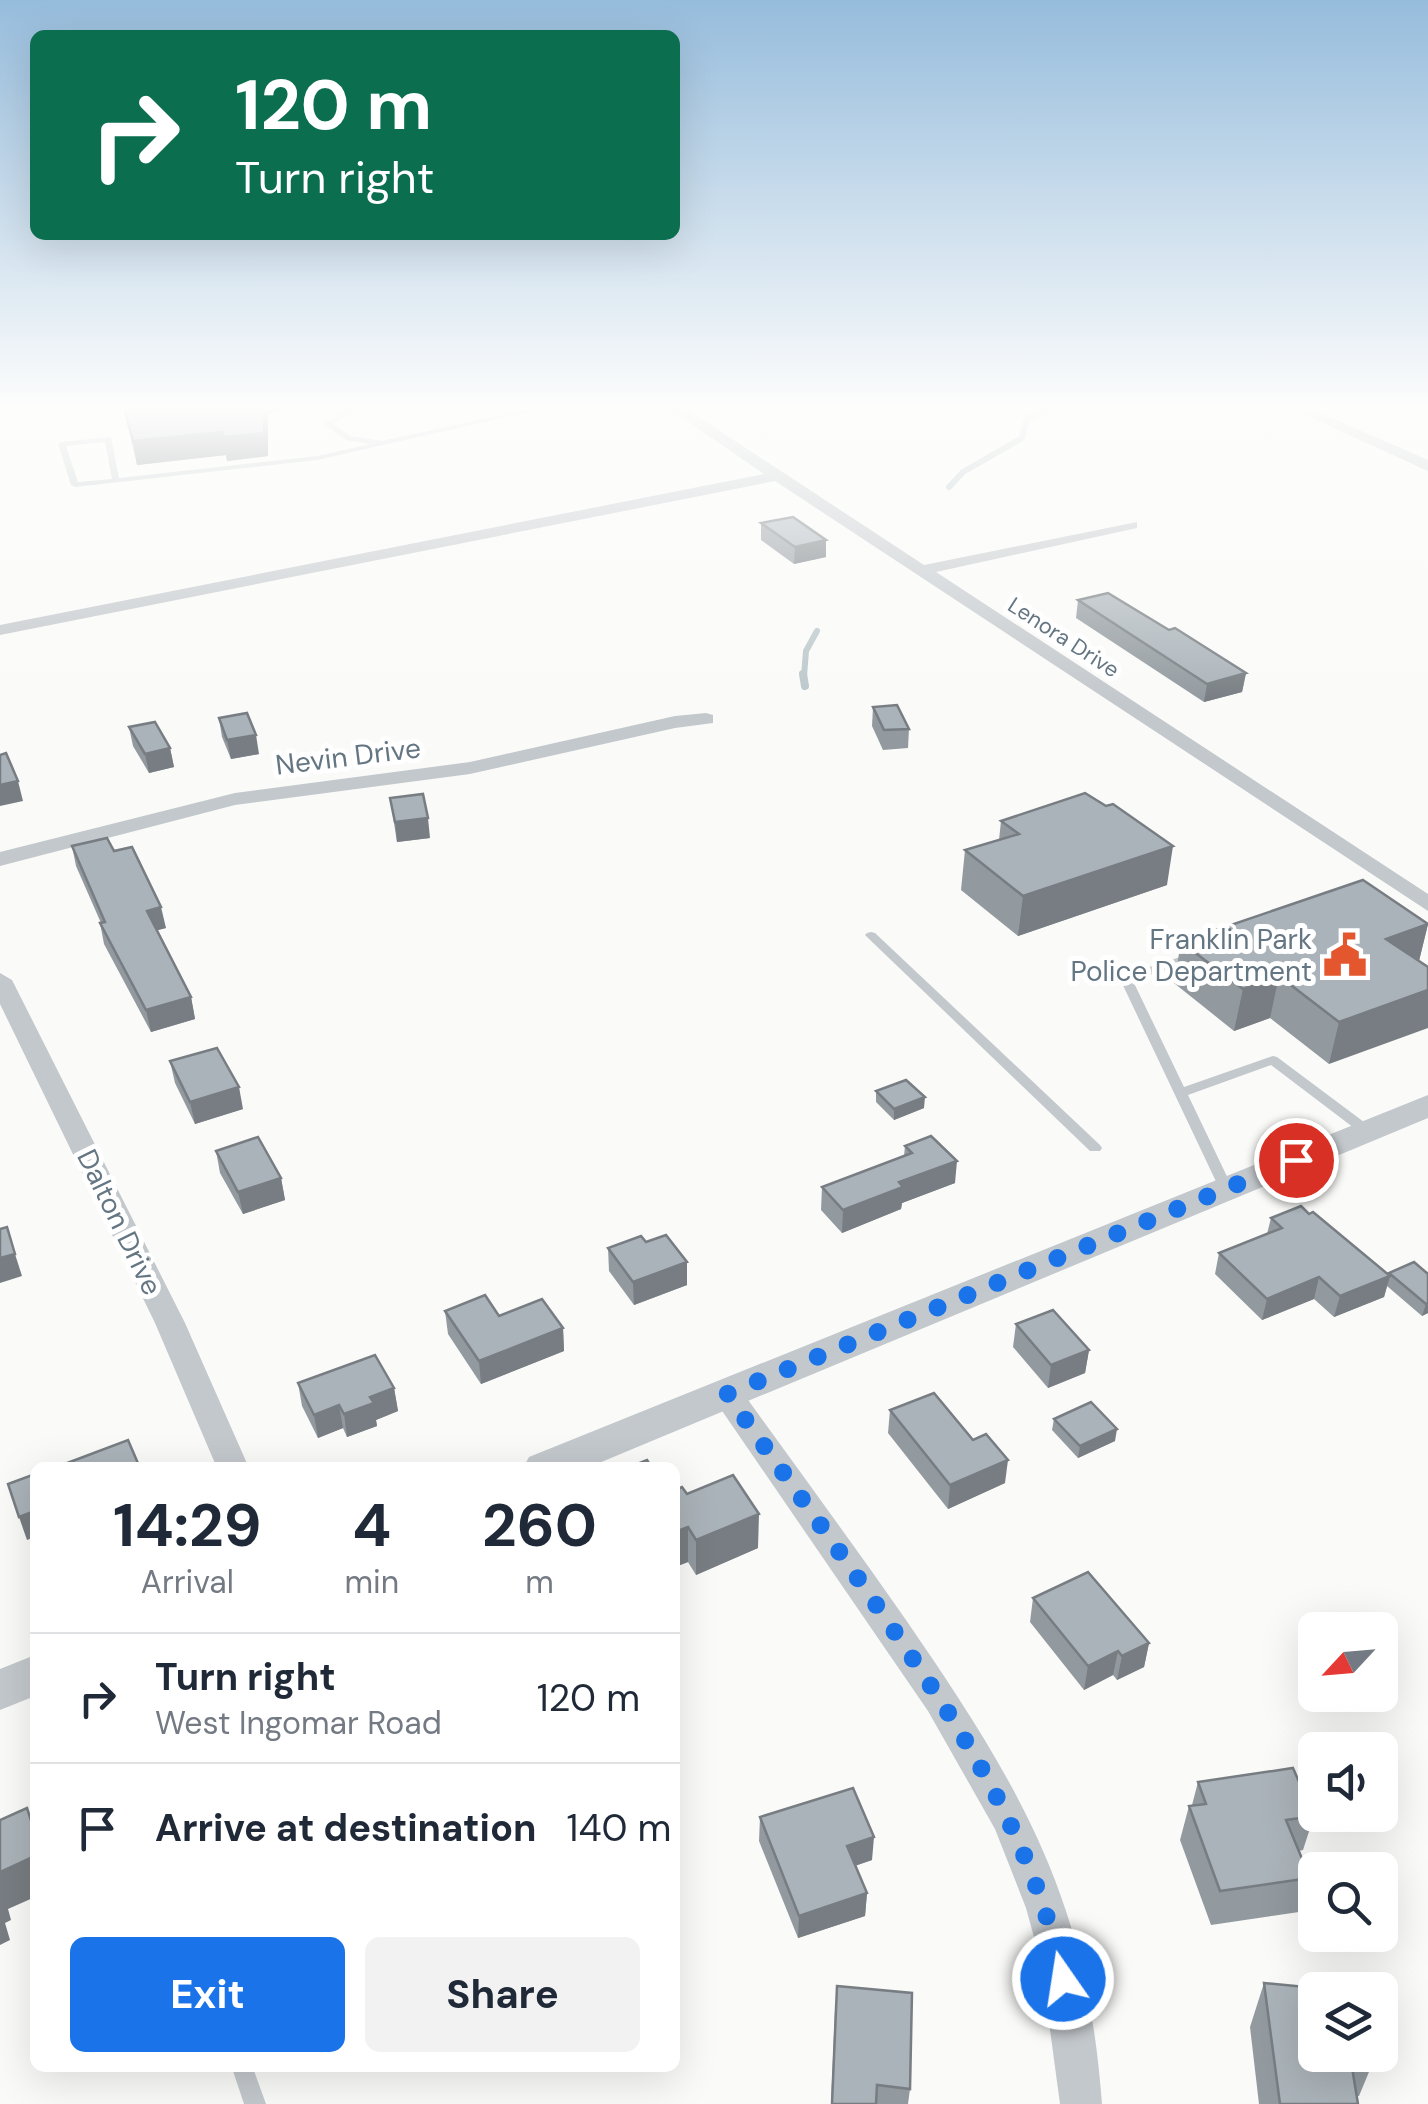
<!DOCTYPE html>
<style>
body{margin:0;font-family:"DM Sans",sans-serif;background:#f2f2f3;color:#1f2937;height:100vh;display:flex;flex-direction:column;font-size:38px;white-space:nowrap}
*{box-sizing:border-box;margin:0}
p{font-size:32px;color:#747a83}
.icon{flex:none;width:55px;height:55px;fill:none;stroke:currentColor;stroke-width:2;stroke-linecap:round;stroke-linejoin:round}
.map{position:relative;flex:1;overflow:hidden}
.panel{position:absolute;left:30px;top:1462px;width:650px;height:610px;display:flex;flex-direction:column;background:#fff;border-radius:15px;box-shadow:0 10px 40px #0002}
.panel>*{flex:none}
.banner{position:absolute;left:30px;top:30px;width:650px;height:210px;border-radius:15px;box-shadow:0 10px 40px #0002;background:#0b6e4f;color:#fff;overflow:hidden}
.needle{width:65px;rotate:244deg}
.tools{position:absolute;left:1298px;top:1612px;display:grid;gap:20px}
.tools a{display:grid;place-items:center;width:100px;height:100px;border-radius:15px;background:#fff;box-shadow:0 10px 40px #0002;font-size:50px}
.pin{position:absolute;display:grid;place-items:center;width:85px;height:85px;color:#fff;margin:-42px;border:5px solid #fff;border-radius:50%;box-shadow:0 2px 10px #0007}
.me{position:absolute;width:110px;margin:-55px;rotate:347deg;stroke-linejoin:round;filter:drop-shadow(0 0 8px #0008)}
.turn{display:flex;align-items:center;gap:35px;height:210px;padding:0 40px;font-size:45px}
.turn .icon{width:130px;height:130px;stroke-width:2.5}
.turn b{display:block;font-size:70px;line-height:85px}
.eta{display:flex;justify-content:space-evenly;align-items:center;height:170px;text-align:center}
.eta b{font-size:60px;font-weight:700;line-height:70px}
.action{display:flex;gap:20px;margin-top:auto;padding:20px 40px}
.action a{flex:1;height:115px;border-radius:15px;background:#1a73e8;color:#fff;font-size:40px;font-weight:700;line-height:115px;text-align:center}
.action a+a{background:#f2f2f3;color:#1f2937}
ul{padding:0;list-style:none}
li{display:flex;align-items:center;gap:30px;height:130px;padding:0 40px;border-top:2px solid #e0e1e3}
li div{flex:1}
li b{display:block;font-size:38px}
li em{font-style:normal}
.map>svg:first-child{display:block}
.lines{fill:none;stroke-linecap:round;stroke-linejoin:round}
.stream-far1{stroke:#bbc7cb;stroke-width:6}
.stream{stroke:#bbc7cb;stroke-width:8}
.service{fill:#c3c8cc;fill-rule:evenodd}
.minor{fill:#c3c8cc;fill-rule:evenodd}
.tertiary{fill:#c3c8cc;fill-rule:evenodd}
.wall{fill:#929a9f}
.shaded-wall{fill:#777d82}
.building{fill:#aab3b9;stroke:#777d82;stroke-width:2.5}
.route{stroke:#1a73e8;stroke-width:18;stroke-dasharray:0 32.4}
.labels{text-anchor:middle;stroke-width:10;stroke-linejoin:round;paint-order:stroke}
.far-street-label{font-size:22px;fill:#657683;stroke:#fff}
.street-label{font-size:28px;fill:#657683;stroke:#fff}
.poi-label{font-size:28px;fill:#657683;stroke:#fff;text-anchor:end}
</style>
<div class="map">
<svg width="1428" height="2104" viewBox="0 0 1428 2104">
<rect width="100%" height="100%" fill="#fafaf8"/>
<g class="lines">
<g class="stream-far1">
<path d="M949 487 963 472 1022 438 1027 418 1049 408"/>
<path d="M804 676 806 651 817 631"/>
</g>
<path class="stream" d="M803 674 805 686"/>
<g class="service">
<path d="M350 408H358L333 424 351 436 382 441 533 408H546L317 460 75 487 71 485 58 444 62 442 111 437 119 478 317 456 371 444 346 440 324 424ZM105 442 112 479 78 482 66 446Z"/>
<path d="M871 932 875 933 1100 1145 1102 1148 1100 1151H1090L867 937 865 935 867 933Z"/>
<path d="M1192 953 1196 955 1198 957 1196 959 1133 981 1184 1087 1273 1056 1277 1057 1372 1128 1374 1131 1372 1134H1362L1271 1065 1188 1095 1233 1189 1226 1193 1221 1192 1120 979 1122 976Z"/>
<path d="M232 2068H253L266 2104H244Z"/>
</g>
<g class="minor">
<path d="M668 408H685L924 565 1137 522V528L936 572 1428 894V911L775 481 0 635V625L764 474Z"/>
<path d="M1290 408H1309L1428 460V471Z"/>
<path d="M706 713 713 715V723L675 728 470 774 235 805 0 866V852L235 793 470 762 675 716Z"/>
<path d="M0 973 12 980 185 1323 249 1468H217L155 1323 0 1004Z"/>
<path d="M727 1383 738 1386C794 1464 851 1541 906 1620 969 1712 1031 1804 1066 1911 1087 1974 1097 2038 1102 2104H1060L1041 1963 1026 1908 995 1829 928 1711 716 1402 712 1394 716 1386Z"/>
</g>
<g class="tertiary">
<path d="M1428 1095V1118L587 1468H523L529 1457Z"/>
<path d="M35 1655V1696L0 1710V1669Z"/>
</g>
</g>
<g class="wall">
<path d="M124 408 268 414V456L227 461 226 455 137 465Z"/>
<path d="M761 523 826 557 794 564 761 540Z"/>
<path d="M1078 600 1169 630 1246 673 1242 692 1204 702 1076 618Z"/>
<path d="M873 707 909 729 908 748 883 750 872 726Z"/>
<path d="M219 718 259 754 231 759 222 737Z"/>
<path d="M129 727 170 748 174 767 149 773 133 746Z"/>
<path d="M390 798 430 838 397 842Z"/>
<path d="M1001 821 1167 885 1018 936 961 890 965 850 999 840Z"/>
<path d="M72 846 114 851 166 928 157 930 191 997 195 1019 151 1032 104 944 100 923H101L76 866Z"/>
<path d="M1428 924 1419 961 1329 1064 1270 1018 1234 1031 1174 983 1181 942Z"/>
<path d="M170 1061 243 1109 195 1124 175 1083Z"/>
<path d="M876 1091 924 1108 894 1120 876 1102Z"/>
<path d="M905 1146 955 1183 902 1203 901 1209 842 1233 821 1210 822 1187 904 1156Z"/>
<path d="M216 1151 281 1178 285 1200 243 1214 220 1173Z"/>
<path d="M1309 1214 1388 1275 1389 1273 1428 1274V1313L1422 1316 1387 1286 1384 1297 1334 1317 1314 1299 1262 1320 1215 1274 1219 1253 1267 1234 1271 1218Z"/>
<path d="M646 1242 687 1262V1285L634 1305 609 1271 608 1248Z"/>
<path d="M445 1311 499 1316 563 1328 564 1351 481 1384 448 1334Z"/>
<path d="M1016 1324 1089 1350 1085 1373 1048 1388 1013 1347Z"/>
<path d="M298 1383 394 1388 398 1411 376 1420 377 1426 347 1437 343 1428 318 1438 302 1406Z"/>
<path d="M890 1410 1005 1483 948 1509 888 1433Z"/>
<path d="M1054 1419 1115 1441 1078 1458 1052 1430Z"/>
<path d="M675 1490 687 1494 758 1548 696 1575 688 1562 675 1567Z"/>
<path d="M1033 1598 1149 1643 1144 1667 1117 1680 1113 1675 1084 1690 1030 1622Z"/>
<path d="M1198 1782 1314 1816 1303 1850 1299 1851 1310 1878 1299 1912 1211 1925 1180 1840 1189 1806 1192 1805Z"/>
<path d="M760 1817 872 1860 855 1866 867 1893 865 1916 798 1938 759 1841Z"/>
<path d="M1264 1983 1315 2055H1376L1359 2096H1356L1358 2104H1259L1250 2027Z"/>
<path d="M835 2009 910 2089 908 2104H831Z"/>
</g>
<g class="shaded-wall">
<path d="M265 408H289L268 414V456L227 461 226 455 137 465 133 441 223 432Z"/>
<path d="M826 540V557L794 564 795 547Z"/>
<path d="M1246 673 1242 692 1204 702 1207 684Z"/>
<path d="M256 735 259 754 231 759 227 740Z"/>
<path d="M170 748 174 767 149 773 145 754Z"/>
<path d="M18 781 23 801 0 806V785Z"/>
<path d="M428 818 430 838 397 842 395 822Z"/>
<path d="M1173 846 1167 885 1018 936 1023 896Z"/>
<path d="M161 907 166 928 151 932 147 911Z"/>
<path d="M1428 924 1418 965 1386 939Z"/>
<path d="M1279 976 1270 1018 1234 1031 1243 989Z"/>
<path d="M1428 990V1028L1329 1064 1339 1022Z"/>
<path d="M191 997 195 1019 151 1032 146 1010Z"/>
<path d="M239 1087 243 1109 195 1124 190 1102Z"/>
<path d="M925 1097 924 1108 894 1120V1109Z"/>
<path d="M957 1161 955 1183 902 1203 901 1209 842 1233 843 1210 899 1182Z"/>
<path d="M281 1178 285 1200 243 1214 238 1192Z"/>
<path d="M15 1254 22 1276 0 1283V1258Z"/>
<path d="M687 1262V1285L634 1305 633 1282Z"/>
<path d="M1390 1276 1384 1297 1334 1317 1340 1296Z"/>
<path d="M1319 1277 1314 1299 1262 1320 1267 1299Z"/>
<path d="M1428 1303V1313L1422 1316 1426 1304Z"/>
<path d="M563 1328 564 1351 481 1384 479 1361Z"/>
<path d="M1089 1350 1085 1373 1048 1388 1051 1365Z"/>
<path d="M394 1388 398 1411 376 1420 377 1426 347 1437 344 1414 370 1397Z"/>
<path d="M339 1405 343 1428 318 1438 314 1415Z"/>
<path d="M1117 1429 1115 1441 1078 1458 1080 1446Z"/>
<path d="M1008 1460 1005 1483 948 1509 950 1485Z"/>
<path d="M35 1511V1537L27 1540 19 1517Z"/>
<path d="M759 1514 758 1548 696 1575V1540Z"/>
<path d="M688 1527V1562L675 1567V1532Z"/>
<path d="M1149 1643 1144 1667 1117 1680 1122 1656Z"/>
<path d="M1118 1651 1113 1675 1084 1690 1088 1666Z"/>
<path d="M874 1837 872 1860 845 1869 847 1846Z"/>
<path d="M35 1856V1897L8 1909 11 1920 5 1923 10 1940 0 1945V1872Z"/>
<path d="M867 1893 865 1916 798 1938 799 1916Z"/>
</g>
<g class="building">
<path d="M124 408H265L264 433 223 437V432L133 441Z"/>
<path d="M793 517 826 540 795 547 761 523Z"/>
<path d="M1108 593 1169 630 1175 628 1246 673 1207 684 1078 600Z"/>
<path d="M897 705 909 729 884 730 873 707Z"/>
<path d="M247 713 256 735 227 740 219 718Z"/>
<path d="M155 722 170 748 145 754 129 727Z"/>
<path d="M6 753 18 781 0 785V755Z"/>
<path d="M1085 793 1106 806 1113 804 1173 846 1023 896 965 850 1019 834 1001 821Z"/>
<path d="M423 794 428 818 395 822 390 798Z"/>
<path d="M107 838 114 851 132 847 161 907 147 911 191 997 146 1010 100 923 105 922 72 846Z"/>
<path d="M1363 880 1428 924 1386 939 1428 967V990L1339 1022 1279 976 1243 989 1181 942Z"/>
<path d="M217 1048 239 1087 190 1102 170 1061Z"/>
<path d="M906 1080 925 1097 894 1109 876 1091Z"/>
<path d="M931 1136 957 1161 899 1182 903 1187 843 1210 822 1187 912 1153 905 1146Z"/>
<path d="M258 1137 281 1178 238 1192 216 1151Z"/>
<path d="M1301 1206 1309 1214 1313 1212 1390 1276 1340 1296 1319 1277 1267 1299 1219 1253 1282 1228 1271 1218Z"/>
<path d="M7 1227 15 1254 0 1258V1229Z"/>
<path d="M666 1235 687 1262 633 1282 608 1248 641 1236 646 1242Z"/>
<path d="M1414 1262 1428 1274V1303L1426 1304 1389 1273Z"/>
<path d="M485 1295 499 1316 542 1299 563 1328 479 1361 445 1311Z"/>
<path d="M1053 1310 1089 1350 1051 1365 1016 1324Z"/>
<path d="M375 1355 394 1388 370 1397 374 1403 344 1414 339 1405 314 1415 298 1383Z"/>
<path d="M934 1393 973 1440 986 1434 1008 1460 950 1485 890 1410Z"/>
<path d="M1091 1402 1117 1429 1080 1446 1054 1419Z"/>
<path d="M128 1440 140 1468H54Z"/>
<path d="M647 1460 652 1468H627Z"/>
<path d="M35 1474V1511L19 1517 8 1484Z"/>
<path d="M733 1475 759 1514 696 1540 688 1527 675 1532V1490L682 1487 687 1494Z"/>
<path d="M1088 1572 1149 1643 1122 1656 1118 1651 1088 1666 1033 1598Z"/>
<path d="M1293 1768 1314 1816 1286 1820 1310 1878 1220 1891 1189 1806 1206 1804 1198 1782Z"/>
<path d="M853 1788 874 1837 847 1846 867 1893 799 1916 760 1817Z"/>
<path d="M27 1808 35 1833V1856L0 1872V1820Z"/>
<path d="M1264 1983 1336 1990H1315V2055H1350L1358 2104H1280Z"/>
<path d="M837 1986 912 1993 910 2089 877 2085 876 2104H832Z"/>
</g>
<linearGradient id="sky" x2="0" y2="1"><stop stop-color="#96bcdc"/><stop offset="0.58" stop-color="#fdfdfc"/><stop offset="1" stop-color="#fdfdfc" stop-opacity="0"/></linearGradient>
<rect width="1428" height="703" fill="url(#sky)"/>
<g class="lines">
<path class="route" d="M1063 1979C1034 1842 968 1739 890 1625 837 1547 782 1471 727 1394L1296 1160"/>
</g>
<defs>
<g id="civic-bare" transform="scale(3.45)"><path d="M-.6-6.5H3V-4.5H.6V-3L4-1V1h2V6H-6V1h2V-1L-.6-3ZM-1.2 2.5V6h2.4V2.5Z" fill="#e4572e" stroke="#fff" stroke-width="2.5" paint-order="stroke"/></g>
</defs>
<g fill-rule="evenodd">
<use href="#civic-bare" x="1345" y="955"/>
</g>
<g class="labels">
<g class="far-street-label">
<text transform="translate(1064 637) rotate(33)" y="8">Lenora Drive</text>
</g>
<g class="street-label">
<text transform="translate(348 756) rotate(-7)" y="10">Nevin Drive</text>
<text transform="translate(120 1222) rotate(64)" y="10">Dalton Drive</text>
</g>
<g class="poi-label">
<text x="1312" y="949">Franklin Park<tspan x="1312" dy="32">Police Department</tspan></text>
</g>
</g>
</svg>
<div class="tools">
<a><svg class="needle" viewBox="-14 -14 28 28"><path d="M0-13l5 13h-10z" fill="#e53935"/><path d="M0 13l5-13h-10z" fill="#747a83"/></svg></a>
<a><svg class="icon" aria-label="sound" viewBox="0 0 24 24"><path d="M4 9h4l5-4v14l-5-4H4zM17 9q2 3 0 6"/></svg></a>
<a><svg class="icon" aria-label="search" viewBox="0 0 24 24"><circle cx="10" cy="10" r="6"/><path d="M15 15l6 6"/></svg></a>
<a><svg class="icon" aria-label="layers" viewBox="0 0 24 24"><path d="M12 4l9 5-9 5-9-5zM3 14l9 5 9-5"/></svg></a>
</div>
<div class="pin" style="left:1296px;top:1160px;background:#d93025"><svg class="icon" aria-label="arrive" viewBox="0 0 24 24"><path d="M6 21V4h12l-3 4 3 4H6"/></svg></div>
<svg class="me" style="left:1063px;top:1979px" viewBox="-20 -20 40 40"><circle r="17" fill="#1a73e8" stroke="#fff" stroke-width="3"/><path d="M0-11L8 9 0 5-8 9z" fill="#fff"/></svg>
<div class="banner">
<div class="turn"><svg class="icon" aria-label="right" viewBox="0 0 24 24"><path d="M7 20v-9h11M14 6l5 5-5 5"/></svg><div><b>120 m</b>Turn right</div></div>
</div>
<section class="panel">
<div class="eta">
<div><b>14:29</b><p>Arrival</p></div>
<div><b>4</b><p>min</p></div>
<div><b>260</b><p>m</p></div>
</div>
<ul>
<li><svg class="icon" aria-label="right" viewBox="0 0 24 24"><path d="M7 20v-9h11M14 6l5 5-5 5"/></svg><div><b>Turn right</b><p>West Ingomar Road</p></div><em>120 m</em></li>
<li><svg class="icon" aria-label="arrive" viewBox="0 0 24 24"><path d="M6 21V4h12l-3 4 3 4H6"/></svg><div><b>Arrive at destination</b></div><em>140 m</em></li>
</ul>
<div class="action"><a>Exit</a><a>Share</a></div>
</section>
</div>
